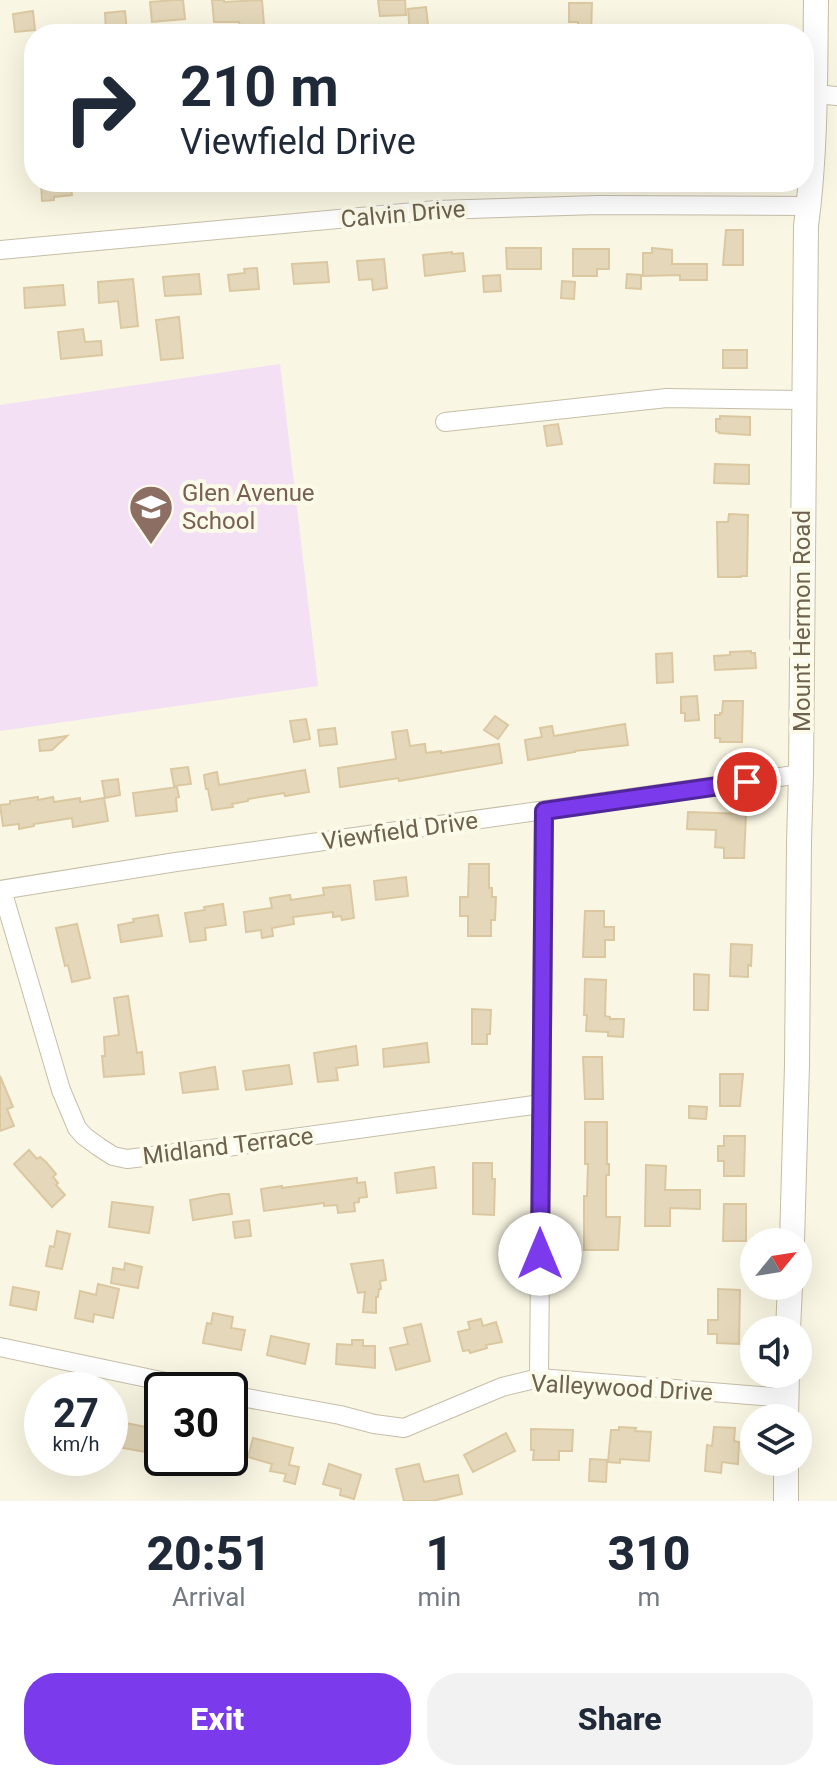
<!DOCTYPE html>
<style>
body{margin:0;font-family:Roboto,sans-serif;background:#f2f2f3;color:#1f2937;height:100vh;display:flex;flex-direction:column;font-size:30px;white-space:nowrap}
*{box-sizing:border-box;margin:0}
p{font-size:26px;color:#747a83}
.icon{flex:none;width:44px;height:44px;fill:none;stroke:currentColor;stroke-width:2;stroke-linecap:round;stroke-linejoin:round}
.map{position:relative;height:1501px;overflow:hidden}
.drawer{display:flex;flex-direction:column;background:#fff;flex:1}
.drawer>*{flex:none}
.banner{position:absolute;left:24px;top:24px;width:790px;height:168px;border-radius:32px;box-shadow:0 8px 32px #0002;background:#fff;color:#1f2937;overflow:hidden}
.needle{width:52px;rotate:60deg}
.tools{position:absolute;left:740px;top:1228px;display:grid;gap:16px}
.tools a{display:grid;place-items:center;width:72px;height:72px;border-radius:50%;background:#fff;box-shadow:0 8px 32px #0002;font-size:40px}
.speed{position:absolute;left:24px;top:1372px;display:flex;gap:16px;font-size:40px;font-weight:700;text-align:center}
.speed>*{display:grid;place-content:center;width:104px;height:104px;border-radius:50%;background:#fff;box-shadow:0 8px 32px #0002;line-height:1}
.speed small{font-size:20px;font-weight:400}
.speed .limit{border:4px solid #111;border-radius:12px;background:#fff;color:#111}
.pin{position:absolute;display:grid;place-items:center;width:68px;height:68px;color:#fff;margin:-34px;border:4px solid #fff;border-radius:50%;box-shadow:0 2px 8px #0007}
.me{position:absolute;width:88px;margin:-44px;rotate:0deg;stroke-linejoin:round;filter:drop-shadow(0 0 6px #0008)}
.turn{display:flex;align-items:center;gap:28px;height:168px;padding:0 24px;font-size:36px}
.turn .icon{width:104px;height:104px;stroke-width:2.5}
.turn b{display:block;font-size:56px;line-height:68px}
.eta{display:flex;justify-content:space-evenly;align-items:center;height:136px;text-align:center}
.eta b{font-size:48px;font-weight:800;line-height:56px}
.action{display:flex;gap:16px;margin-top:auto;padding:16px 24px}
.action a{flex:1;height:92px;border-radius:32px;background:#7c3aed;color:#fff;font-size:32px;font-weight:800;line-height:92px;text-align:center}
.action a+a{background:#f2f2f3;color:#1f2937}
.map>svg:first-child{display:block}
.education{fill:#f3e0f5}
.building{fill:#e5d8ba;stroke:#dbc8a1;stroke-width:2}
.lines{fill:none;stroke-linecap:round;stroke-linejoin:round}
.minor-casing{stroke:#c6bea9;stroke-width:20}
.secondary-casing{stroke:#c6bda5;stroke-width:26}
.minor{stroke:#fff;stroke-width:18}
.secondary{stroke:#fff;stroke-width:24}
.route-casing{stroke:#51269a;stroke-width:20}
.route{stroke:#7c3aed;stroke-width:14}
.labels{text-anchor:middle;stroke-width:8;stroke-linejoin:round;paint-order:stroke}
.street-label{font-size:24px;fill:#6d624d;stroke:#fcfae9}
.education-label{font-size:24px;fill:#785e54;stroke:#fcfae9;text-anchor:start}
</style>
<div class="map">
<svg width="837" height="1501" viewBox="0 0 837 1501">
<rect width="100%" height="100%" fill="#f9f6e3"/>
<path class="education" d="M280 364 318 686 0 731V405Z"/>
<g class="building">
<path d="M174 0H183L185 19 152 22 150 2Z"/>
<path d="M212 0H224V2L262 0 264 25 240 26 239 22H214Z"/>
<path d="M378 0H405L406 15 380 16Z"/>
<path d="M569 3H592L591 34H578V22H569Z"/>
<path d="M426 7 428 25H424V34H410L408 9Z"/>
<path d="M33 11 35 30 15 32 13 14Z"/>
<path d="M125 11 127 32 106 33 105 13Z"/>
<path d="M41 182H70L72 195 54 197V200L42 201Z"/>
<path d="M726 230H743V265H723Z"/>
<path d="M506 248H541V269H507Z"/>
<path d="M652 248 672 250V264H707V280H680V275L643 276V253H652Z"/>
<path d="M573 249H609V269H597V276H573Z"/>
<path d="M452 252V254L463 253 465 271 425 276 423 255Z"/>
<path d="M384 259 387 288 373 290 372 279 359 280 357 261Z"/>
<path d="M327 262 329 282 294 284 292 264Z"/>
<path d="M257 268 259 289 230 291 228 275 245 273 244 269Z"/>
<path d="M199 274 201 294 165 296 163 277Z"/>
<path d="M627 274 641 275V289L626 288Z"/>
<path d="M500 275 501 291 484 292 483 276Z"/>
<path d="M133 279 138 326 121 328 118 301 99 303 98 282Z"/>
<path d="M562 281 575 282 574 299 561 298Z"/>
<path d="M63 285 65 305 25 308 24 288Z"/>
<path d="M179 317 183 358 161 360 156 320Z"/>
<path d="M83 329 85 342 101 341 102 355 61 359 58 332Z"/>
<rect x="723" y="350" width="24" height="18"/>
<path d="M720 416 750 417V435L719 433V432L716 431V419H720Z"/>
<path d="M558 424 562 444 547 446 544 426Z"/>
<path d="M715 464 749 465V484L714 483Z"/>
<path d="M729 514 748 515 747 576H741V577H718L717 522H728Z"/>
<path d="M751 651V653H755L756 668 715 670 714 656 730 655V652Z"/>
<path d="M672 653 673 682 657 683 656 654Z"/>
<path d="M697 696 699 720 685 721V713H681V697Z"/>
<path d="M723 701H743L742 742H720V738H715V715H720V713H722Z"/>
<path d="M495 716 508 725 498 739 484 730Z"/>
<path d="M306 719 310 739 294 742 290 721Z"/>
<path d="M625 724 628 745 575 751V752L528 760 525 740 542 737 540 728 552 726 554 736Z"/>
<path d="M335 728 337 744 320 746 318 730Z"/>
<path d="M407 730 410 746 425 744 426 753 441 751V753L499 744 502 763 399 781 398 778 340 787 338 768 396 759 392 732Z"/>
<path d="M67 736 52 750 40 751 39 740Z"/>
<path d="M188 767 191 784 174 786 171 769Z"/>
<path d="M305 770 309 792 285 796 284 793 248 799V801L232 804 233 807 212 810 208 789H206L204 775 217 772 219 785Z"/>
<path d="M118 779 120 795 105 798 102 781Z"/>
<path d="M177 787 179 797 176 798 177 811 136 816 133 793Z"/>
<path d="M38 797V800L53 797 54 802 80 798V802L104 798 108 821 73 827 72 818 34 824V826L19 829V824L3 826 0 805 10 804V801Z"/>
<path d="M688 812 746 814 744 858H724V848L715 847 716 830 687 829Z"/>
<path d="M469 864H489V888H492V897H496L495 920H491V936H468V916H460V897H468Z"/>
<path d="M406 877 408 896 376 900 374 881Z"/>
<path d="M350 885 354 918 342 920 341 916 333 917V912L293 917 294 924 272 928 273 936 262 938 261 930 246 932 244 912 272 908 270 898 290 895 291 900 324 895 323 888Z"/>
<path d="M223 904 226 925 205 928 206 940 190 942 185 913 205 910 204 907Z"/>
<path d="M585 911H604V927H614V940H605V957H583Z"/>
<path d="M158 915 162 936 121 942 118 925 134 922 133 919Z"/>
<path d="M77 924 90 978 72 982 68 965 65 966 56 928Z"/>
<path d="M731 944 752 945 751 966 748 965V977L730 976Z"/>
<path d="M694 974 709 975 708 1010H694Z"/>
<path d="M585 979 606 980 605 1016 610 1017V1019H624L623 1037 608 1036V1032L586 1031 587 1015H584Z"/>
<path d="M128 996 137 1053 142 1052 144 1074 104 1077 102 1056H105L104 1037 119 1035 114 998Z"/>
<path d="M472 1009 491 1010 490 1034H487V1044H472Z"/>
<path d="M427 1043 429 1062 384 1067 383 1049Z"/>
<path d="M356 1046 358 1065 336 1068 338 1080 318 1082 314 1053Z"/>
<path d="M583 1057H602L603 1099H585Z"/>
<path d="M289 1065 292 1084 246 1090 243 1071Z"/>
<path d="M215 1067 218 1089 183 1093 180 1073Z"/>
<path d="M720 1074H743L740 1106H720Z"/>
<path d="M0 1076 13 1107 7 1109 14 1126 0 1131Z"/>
<path d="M689 1106 707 1107 706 1119 689 1118Z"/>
<path d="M585 1122H607V1164H609V1175H606V1217H620L618 1250H584V1196H587L588 1164H585Z"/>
<path d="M724 1136H745L744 1176H724V1161H718V1146H724Z"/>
<path d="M29 1150 37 1159 40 1157 46 1162 56 1174 53 1177 58 1183 56 1185 65 1195 52 1207 14 1164Z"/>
<path d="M473 1163H492V1179H495L494 1215 473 1214Z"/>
<path d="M646 1165 666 1166 665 1190H700V1209L670 1208V1226H645Z"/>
<path d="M434 1167 436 1188 397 1193 395 1173Z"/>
<path d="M357 1178V1183L365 1182 367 1197 359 1198V1202L354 1203 355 1211 338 1213 337 1205 324 1206V1203L264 1211 261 1189 282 1186V1188Z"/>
<path d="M221 1194H229L232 1214 193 1220 190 1200Z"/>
<path d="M112 1202 153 1207 149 1233 109 1227Z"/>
<path d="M724 1204H746V1241H723Z"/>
<path d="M249 1220 251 1236 235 1238 233 1222Z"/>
<path d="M57 1231 70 1234 62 1269 46 1266 50 1246 54 1247Z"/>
<path d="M383 1260 386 1280 380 1281 381 1289H379L378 1297H376V1313L363 1312 365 1292 358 1293 351 1264Z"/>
<path d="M125 1263 142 1267 138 1288 111 1283 113 1268 124 1270Z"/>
<path d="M98 1284 119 1289 113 1318 94 1314 93 1322 75 1318 80 1291 96 1295Z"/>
<path d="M13 1287 39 1292 36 1310 10 1305Z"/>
<path d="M718 1289 740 1290 739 1344 717 1343V1334H708V1320H718Z"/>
<path d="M213 1313 233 1317 231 1328 245 1330 241 1350 203 1343 207 1323 211 1324Z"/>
<path d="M481 1319 483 1326 496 1322 502 1342 486 1345 487 1348 470 1353 469 1350 463 1351 458 1332 470 1329 468 1322Z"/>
<path d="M421 1324 430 1361 396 1370 390 1348 408 1344 404 1328Z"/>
<path d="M271 1336 309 1344 305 1364 267 1355Z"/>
<path d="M352 1340H363V1346H375V1368L336 1364 337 1344 352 1345Z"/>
<path d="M110 1420 162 1430 158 1454 117 1447 118 1440 110 1438Z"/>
<path d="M619 1427 636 1428 635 1431 651 1432 649 1461 620 1459V1463L608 1462 611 1430H619Z"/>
<path d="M714 1427 735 1428 734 1441 739 1442 738 1464 722 1462 721 1473 705 1471 707 1445 712 1446Z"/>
<path d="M531 1429 573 1430 572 1451H559V1460H533L534 1450H531Z"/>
<path d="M506 1433 515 1451 473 1472 464 1455Z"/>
<path d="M253 1438 293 1448 289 1465 299 1467 295 1484 284 1481 286 1474 270 1471 272 1464 248 1457Z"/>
<path d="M590 1459 607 1460 606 1482 589 1481Z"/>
<path d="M329 1464 361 1475 354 1499 340 1495 341 1489 323 1484Z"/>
<path d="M419 1464 424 1482 458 1475 462 1494 432 1501H404L396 1469Z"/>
</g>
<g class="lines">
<g class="minor-casing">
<g id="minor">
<path d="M815 94 837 96"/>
<path d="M0 250 436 210 598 205 808 206"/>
<path d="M445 422 667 398 803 400"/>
<path d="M0 890 176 862 801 774"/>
<path d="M2 890 61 1090 77 1128 84 1136 99 1147 113 1156 127 1159 227 1147 541 1104"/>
<path d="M0 1347 204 1390"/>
<path d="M539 1378C541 1189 543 1000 544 811"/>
<path d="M230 1395 340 1415 374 1424 404 1428 502 1387 539 1378 786 1398"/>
</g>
</g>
<g class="secondary-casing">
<g id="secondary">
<path d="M792 1242 797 1065 799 842 801 774 806 226C816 151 815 75 816 0"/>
<path d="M788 1330 790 1286"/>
<path d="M786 1418 787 1374"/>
<path d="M786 1462V1501"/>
</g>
</g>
<use href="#minor" class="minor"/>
<use href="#secondary" class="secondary"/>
</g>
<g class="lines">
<g class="route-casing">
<path id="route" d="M540 1254 544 811 747 782"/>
</g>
<use href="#route" class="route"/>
</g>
<defs>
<g id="school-pin" transform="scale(2.3)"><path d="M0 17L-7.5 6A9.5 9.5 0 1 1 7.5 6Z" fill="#8d6e63" stroke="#fcfae9"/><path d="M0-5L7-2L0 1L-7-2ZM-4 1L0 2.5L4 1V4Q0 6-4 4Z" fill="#fff"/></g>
</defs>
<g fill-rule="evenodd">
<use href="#school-pin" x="151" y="507"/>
</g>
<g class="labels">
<g class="street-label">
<text transform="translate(403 214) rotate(-5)" y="8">Calvin Drive</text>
<text transform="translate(802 621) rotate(-90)" y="8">Mount Hermon Road</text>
<text transform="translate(400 831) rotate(-8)" y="8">Viewfield Drive</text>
<text transform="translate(228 1146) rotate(-7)" y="8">Midland Terrace</text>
<text transform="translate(622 1388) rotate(3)" y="8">Valleywood Drive</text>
</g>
<g class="education-label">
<text x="182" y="501">Glen Avenue<tspan x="182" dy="28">School</tspan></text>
</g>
</g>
</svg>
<div class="tools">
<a><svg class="needle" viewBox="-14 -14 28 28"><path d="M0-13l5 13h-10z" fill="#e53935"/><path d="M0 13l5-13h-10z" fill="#747a83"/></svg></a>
<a><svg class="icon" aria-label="sound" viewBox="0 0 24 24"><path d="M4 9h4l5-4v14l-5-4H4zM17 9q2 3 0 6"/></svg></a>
<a><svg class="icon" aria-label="layers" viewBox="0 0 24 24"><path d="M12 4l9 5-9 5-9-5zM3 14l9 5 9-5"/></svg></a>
</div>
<div class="speed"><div>27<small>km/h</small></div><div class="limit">30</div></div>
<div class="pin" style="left:747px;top:782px;background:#d93025"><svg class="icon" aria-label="arrive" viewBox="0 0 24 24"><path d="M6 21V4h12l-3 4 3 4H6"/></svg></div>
<svg class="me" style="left:540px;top:1254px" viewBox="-20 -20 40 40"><circle r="19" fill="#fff"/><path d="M0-13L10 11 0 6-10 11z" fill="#7c3aed"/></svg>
<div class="banner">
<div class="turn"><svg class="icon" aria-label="right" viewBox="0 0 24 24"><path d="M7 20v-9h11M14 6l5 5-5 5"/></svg><div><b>210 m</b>Viewfield Drive</div></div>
</div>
</div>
<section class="drawer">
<div class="eta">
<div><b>20:51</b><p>Arrival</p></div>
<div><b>1</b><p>min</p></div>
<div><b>310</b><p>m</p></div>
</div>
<div class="action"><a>Exit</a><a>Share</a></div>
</section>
